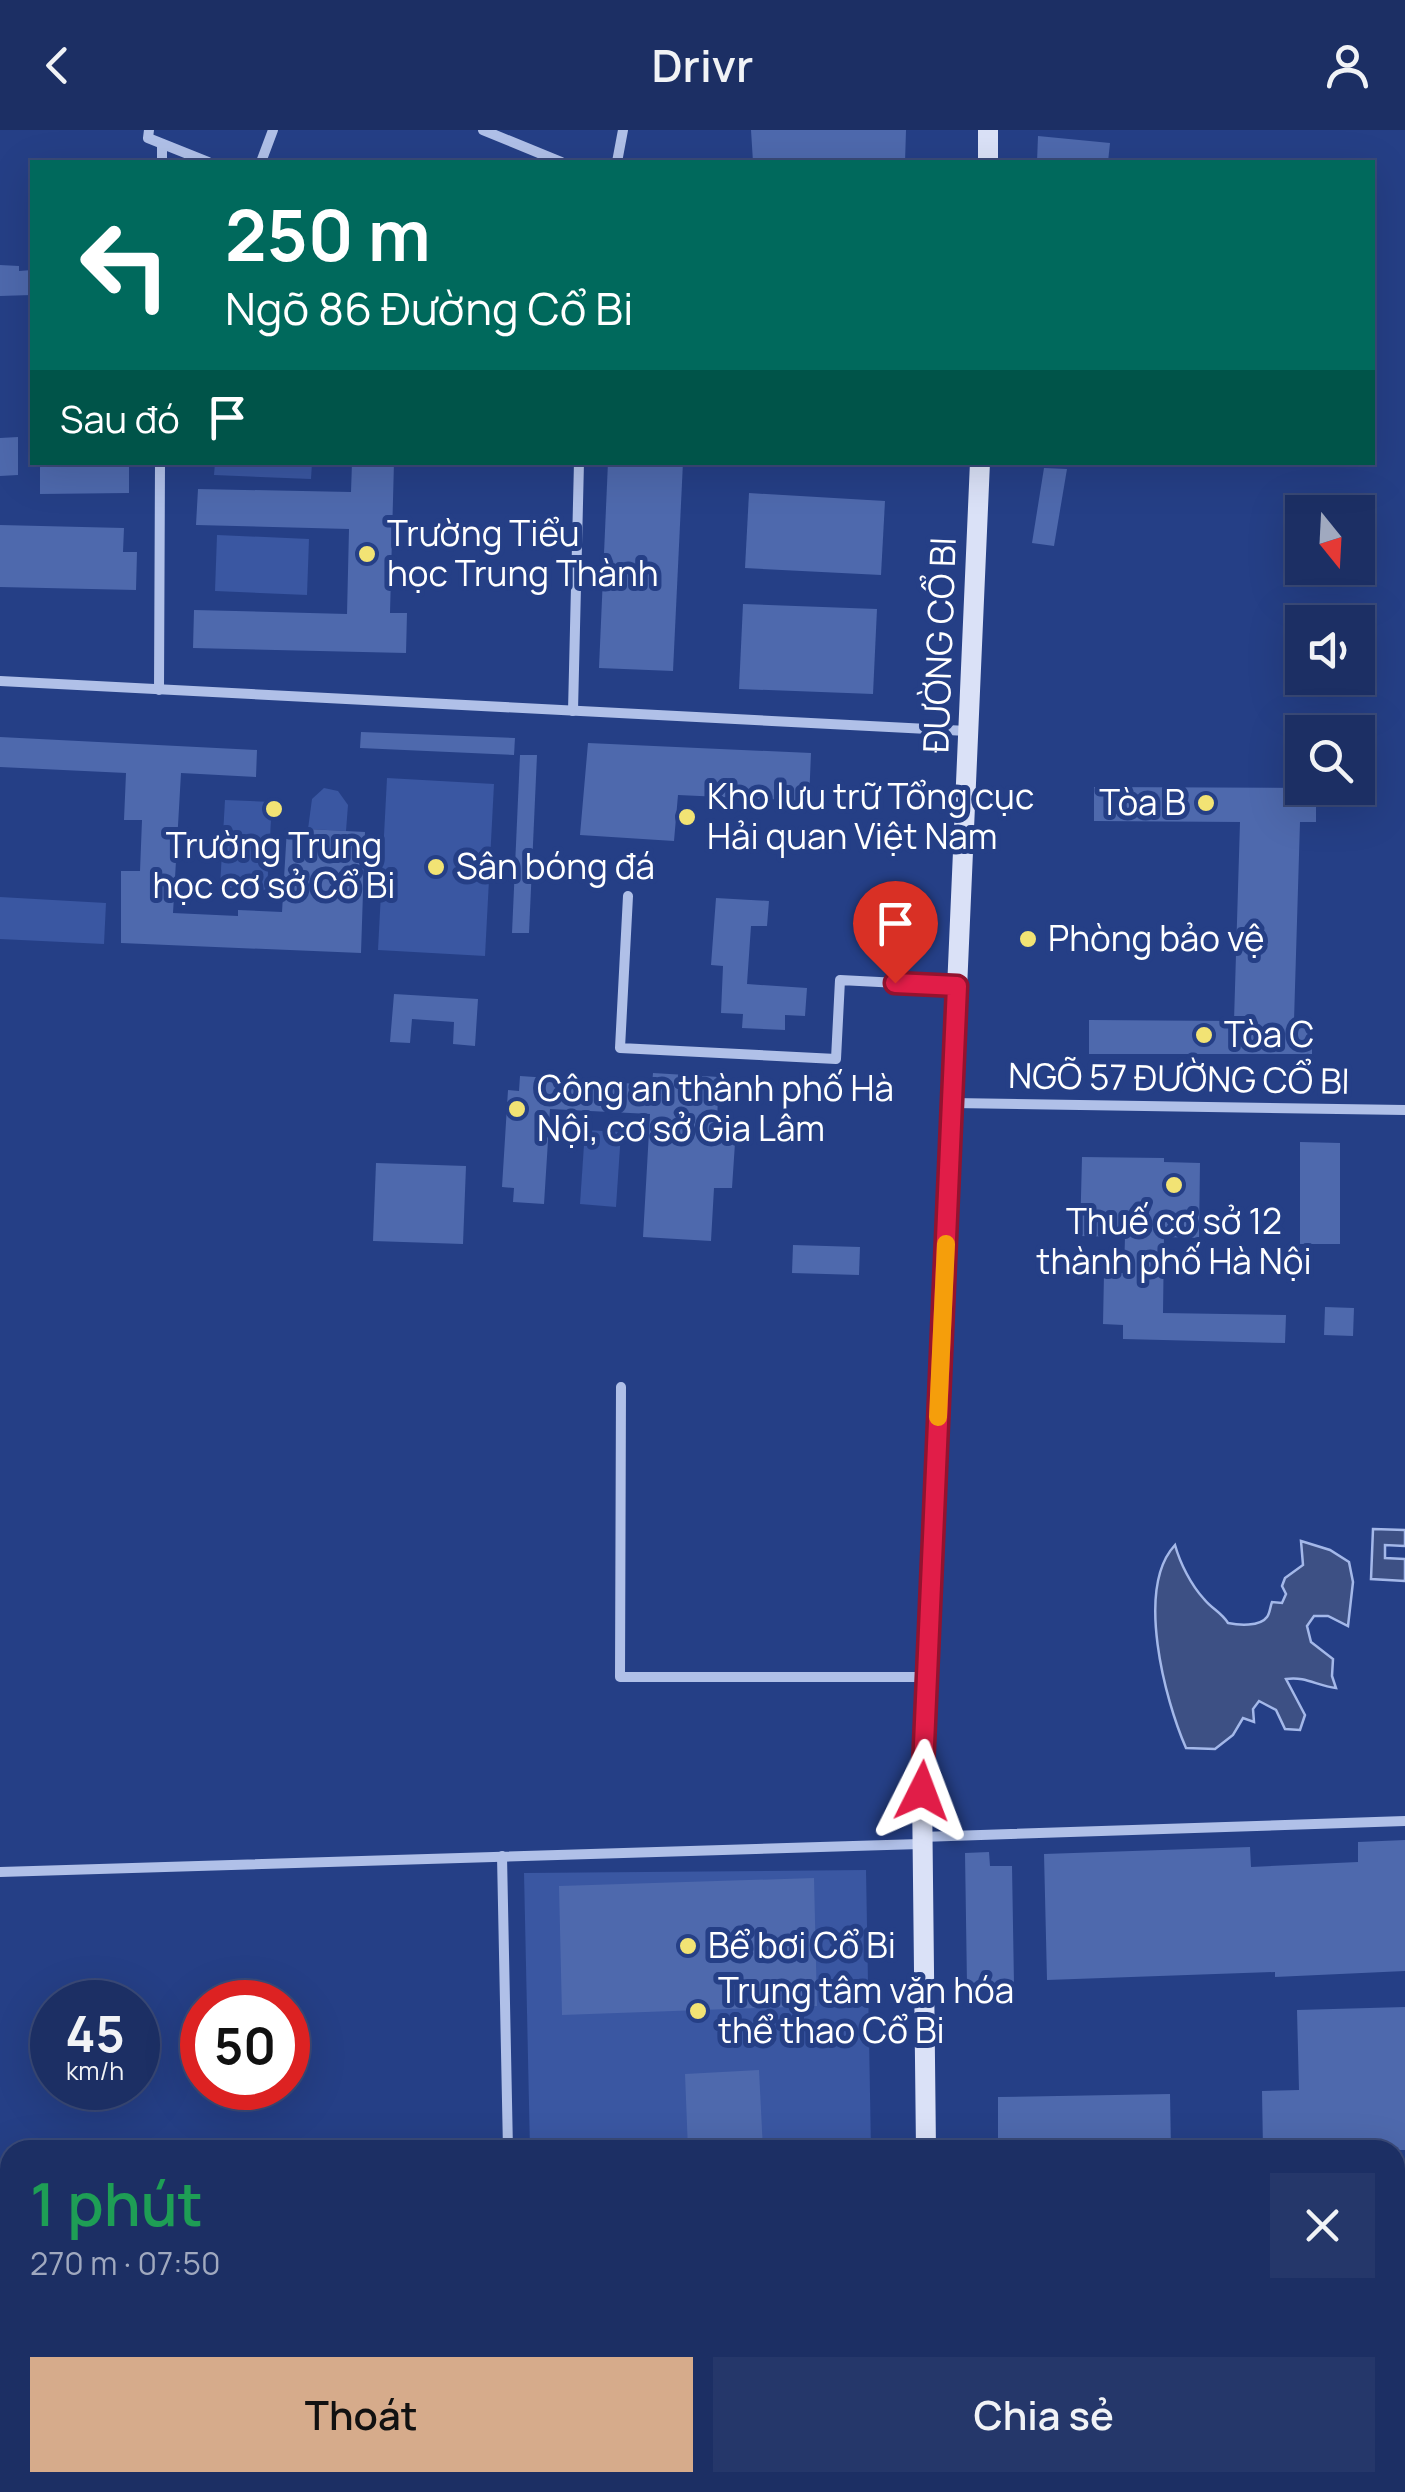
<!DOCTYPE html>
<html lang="vi">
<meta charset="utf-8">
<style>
body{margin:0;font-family:Manrope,sans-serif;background:#25376a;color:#f1f3f6;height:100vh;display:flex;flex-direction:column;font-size:38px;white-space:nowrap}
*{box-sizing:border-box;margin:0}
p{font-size:32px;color:#a0a9bf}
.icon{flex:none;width:55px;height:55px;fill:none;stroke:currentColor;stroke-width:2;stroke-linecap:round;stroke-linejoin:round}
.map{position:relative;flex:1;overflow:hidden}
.sheet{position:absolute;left:0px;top:2010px;width:1405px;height:352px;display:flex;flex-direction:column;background:#1c2f64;border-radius:30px 30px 0 0;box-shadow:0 10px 40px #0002,0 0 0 2px #3a4a78}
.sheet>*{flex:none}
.top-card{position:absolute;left:30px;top:30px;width:1345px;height:305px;border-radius:0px;box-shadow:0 10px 40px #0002,0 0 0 2px #3a4a78;background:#00695c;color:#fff;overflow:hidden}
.needle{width:65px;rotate:162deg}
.buttons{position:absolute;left:1285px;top:365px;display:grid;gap:20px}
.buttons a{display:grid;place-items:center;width:90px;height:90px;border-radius:0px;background:#1c2f64;box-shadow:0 10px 40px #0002,0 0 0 2px #3a4a78;font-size:50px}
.speed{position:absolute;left:30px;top:1850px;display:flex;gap:20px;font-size:50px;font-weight:700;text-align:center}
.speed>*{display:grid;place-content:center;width:130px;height:130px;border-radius:50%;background:#1c2f64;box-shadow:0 10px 40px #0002,0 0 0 2px #3a4a78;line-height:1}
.speed small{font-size:25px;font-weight:400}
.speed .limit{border:15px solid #d22;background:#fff;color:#111}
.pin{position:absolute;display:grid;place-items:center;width:85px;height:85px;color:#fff;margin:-102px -42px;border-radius:50% 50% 50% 0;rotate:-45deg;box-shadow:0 0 10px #0007}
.pin .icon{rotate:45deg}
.me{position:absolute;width:110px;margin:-55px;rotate:3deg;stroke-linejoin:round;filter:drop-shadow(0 0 8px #0008)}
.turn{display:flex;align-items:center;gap:35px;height:210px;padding:0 30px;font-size:45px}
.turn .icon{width:130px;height:130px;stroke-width:2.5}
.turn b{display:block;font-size:70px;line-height:85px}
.then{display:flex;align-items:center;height:95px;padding:0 30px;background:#0003;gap:20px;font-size:38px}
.round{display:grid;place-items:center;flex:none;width:105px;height:105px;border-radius:0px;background:#25376a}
.head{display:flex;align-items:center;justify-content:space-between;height:170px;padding:0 30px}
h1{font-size:60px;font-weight:600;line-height:75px;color:#1e9e55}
.action{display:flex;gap:20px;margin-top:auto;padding:20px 30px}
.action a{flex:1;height:115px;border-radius:0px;background:#d6ab8b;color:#111;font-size:40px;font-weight:600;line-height:115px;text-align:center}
.action a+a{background:#25376a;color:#f1f3f6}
header{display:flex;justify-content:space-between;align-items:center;height:130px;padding:0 30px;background:#1c2f64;font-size:45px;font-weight:600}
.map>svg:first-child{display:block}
.green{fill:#3a57a2}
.water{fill:#3d5084;stroke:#a4b8e9;stroke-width:2.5}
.building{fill:#4e69ad}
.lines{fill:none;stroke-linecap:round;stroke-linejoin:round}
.minor{stroke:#b0c0e8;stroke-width:10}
.secondary{stroke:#dae1f7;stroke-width:20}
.route-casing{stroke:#92132f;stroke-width:25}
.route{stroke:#e11d48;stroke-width:18}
.slow{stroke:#f59e0b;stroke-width:18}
.poi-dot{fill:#f2e374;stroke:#253f86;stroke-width:4}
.labels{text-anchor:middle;stroke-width:10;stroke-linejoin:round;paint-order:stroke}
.poi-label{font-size:35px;fill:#fff;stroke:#253f86;text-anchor:start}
.street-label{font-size:35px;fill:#fff;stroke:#253f86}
</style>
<header><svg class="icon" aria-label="back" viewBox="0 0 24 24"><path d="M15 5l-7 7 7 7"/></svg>Drivr<svg class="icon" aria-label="person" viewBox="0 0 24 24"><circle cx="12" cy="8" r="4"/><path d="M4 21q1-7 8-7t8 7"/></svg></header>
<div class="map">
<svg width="1405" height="2362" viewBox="0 0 1405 2362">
<rect width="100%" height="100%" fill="#253f86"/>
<g class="green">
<path d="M215 333H312L311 349 214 345Z"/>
<path d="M217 405 309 409 307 465 215 461Z"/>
<path d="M387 648 494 654 485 826 378 820Z"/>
<path d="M324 658 338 661 348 675 346 701 308 699 312 669Z"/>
<path d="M225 670 272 672 267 760 220 757Z"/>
<path d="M0 767 106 773 104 814 0 809Z"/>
<path d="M585 1000 621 1002 616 1077 580 1074Z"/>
<path d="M866 1740 871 2020H530L524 1743Z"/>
</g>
<g class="water">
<path d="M1373 1399 1405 1400V1416L1385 1415V1428L1405 1429V1451L1371 1449Z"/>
<path d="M1301 1411 1330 1420 1349 1432 1353 1452 1348 1496 1328 1486H1314L1307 1496 1311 1512 1333 1529 1332 1546 1336 1558C1317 1556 1306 1546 1286 1549L1305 1585 1300 1600 1285 1599 1276 1580 1259 1571 1253 1579 1254 1592 1243 1588 1233 1605 1215 1619 1186 1618C1165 1570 1135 1458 1175 1415 1180 1433 1191 1455 1204 1469 1212 1479 1221 1482 1228 1493 1238 1495 1260 1497 1267 1487 1270 1483 1270 1477 1272 1472L1282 1473 1286 1464 1282 1456 1285 1448 1303 1435Z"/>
</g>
<g class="building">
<path d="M751 0H906L905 32H753Z"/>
<path d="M1038 6 1110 13 1108 32H1037Z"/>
<path d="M0 135 19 136V141L32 140V165L0 166Z"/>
<path d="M18 307V345L0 346V308Z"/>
<path d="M40 332H129V363L40 364Z"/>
<path d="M352 332H394L390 483H407L406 523 193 518 194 480 347 484 349 399 196 395 198 359 351 362Z"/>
<path d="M608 332H683L673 541 599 538Z"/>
<path d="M1044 338 1067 339 1054 416 1032 413Z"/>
<path d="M749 363 885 371 881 445 745 438Z"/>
<path d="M0 395 124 398 123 422H137L136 460 0 457Z"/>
<path d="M743 474 877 479 873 564 739 559Z"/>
<path d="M361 602 515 608 514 625 360 618Z"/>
<path d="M0 607 257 620 256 647 181 643 173 783 238 786V780L282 782 287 698 365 702 361 823 121 813V741H140L142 690H124L126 643 0 637Z"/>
<path d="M588 613 811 623 809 671 678 665 674 711 580 705Z"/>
<path d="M520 625H537L529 803H512Z"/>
<path d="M1094 657 1316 658V692H1300L1294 891H1312V924H1089V890L1234 891 1240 692 1094 691Z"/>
<path d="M716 768 769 771 767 796H751L747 854 807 858 805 886 785 885V900L742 898 743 884 721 883 723 836 711 835Z"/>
<path d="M394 864 478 869 475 916 453 914 454 892 412 889 410 913 390 912Z"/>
<path d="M653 943 719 947 716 1012 735 1013 732 1058H714L711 1111 643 1107 650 984 550 979 544 1074 513 1072 514 1058 502 1057 508 960 519 961 520 946 652 955Z"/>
<path d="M1300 1012 1340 1013V1114H1300Z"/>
<path d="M1082 1027 1164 1028V1032L1200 1033 1199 1108 1164 1107 1163 1183 1286 1185 1285 1213 1123 1209V1195L1103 1194 1104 1143H1124L1125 1107 1080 1106Z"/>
<path d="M376 1033 466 1036 463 1114 373 1111Z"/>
<path d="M793 1115 860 1117 859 1145 792 1143Z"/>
<path d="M1325 1177 1354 1178 1353 1206 1324 1205Z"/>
<path d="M1405 1710V1841L1275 1847V1842L1047 1850 1044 1724 1250 1717 1251 1737 1358 1732V1712Z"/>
<path d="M989 1722 990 1736H1012L1014 1855H967L965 1723Z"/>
<path d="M814 1748 817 1876 562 1885 559 1756Z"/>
<path d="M1405 1877V2020H1263L1262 1961 1299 1960 1297 1880Z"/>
<path d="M759 1940 763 2020H688L685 1944Z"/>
<path d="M1170 1964 1171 2020H998V1967Z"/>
</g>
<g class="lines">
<g class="minor">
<path d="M149 0 148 8 208 32"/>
<path d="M483 0 561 32"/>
<path d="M162 32V14"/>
<path d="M261 32 273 0"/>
<path d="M617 32 623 0"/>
<path d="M0 551 967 601"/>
<path d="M159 560 160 332"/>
<path d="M573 581 579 332"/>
<path d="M628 766 620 918 836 929 840 850 957 856"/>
<path d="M953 973 1405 980"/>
<path d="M621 1257 620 1547H927"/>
<path d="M921 1707 1405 1691"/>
<path d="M502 1726 508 2020"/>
<path d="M0 1742 920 1714"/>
<path d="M1395 2283H1405"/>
<path d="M0 2325H10"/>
<path d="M515 2352 516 2362"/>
<path d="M93 2362 94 2352"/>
<path d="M554 2362 574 2352"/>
</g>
<g class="secondary">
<path d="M988 0V32"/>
<path d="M926 2020 922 1661 980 332"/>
<path d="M935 2352V2362"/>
</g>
</g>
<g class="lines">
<g class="route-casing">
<path id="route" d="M895 853 957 856 922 1661"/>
</g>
<use href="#route" class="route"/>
<path class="slow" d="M938 1287 946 1114"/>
</g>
<g class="poi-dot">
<circle cx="367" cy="424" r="10"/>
<circle cx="1206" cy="673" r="10"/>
<circle cx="274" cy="679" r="10"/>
<circle cx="687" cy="687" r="10"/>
<circle cx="436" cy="737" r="10"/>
<circle cx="1028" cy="809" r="10"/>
<circle cx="1204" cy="905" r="10"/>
<circle cx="517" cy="979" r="10"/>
<circle cx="1174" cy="1055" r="10"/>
<circle cx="688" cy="1816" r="10"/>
<circle cx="698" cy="1881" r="10"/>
</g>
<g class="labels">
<g class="poi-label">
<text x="387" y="416">Trường Tiểu<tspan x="387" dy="40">học Trung Thành</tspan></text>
<text x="707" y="679">Kho lưu trữ Tổng cục<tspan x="707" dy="40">Hải quan Việt Nam</tspan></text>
<text x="1186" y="685" text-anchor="end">Tòa B</text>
<text x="274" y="728" text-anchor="middle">Trường Trung<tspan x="274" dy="40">học cơ sở Cổ Bi</tspan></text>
<text x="456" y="749">Sân bóng đá</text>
<text x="1048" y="821">Phòng bảo vệ</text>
<text x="1224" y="917">Tòa C</text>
<text x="537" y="971">Công an thành phố Hà<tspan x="537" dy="40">Nội, cơ sở Gia Lâm</tspan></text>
<text x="1174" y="1104" text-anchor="middle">Thuế cơ sở 12<tspan x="1174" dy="40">thành phố Hà Nội</tspan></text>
<text x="708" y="1828">Bể bơi Cổ Bi</text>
<text x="718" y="1873">Trung tâm văn hóa<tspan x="718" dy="40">thể thao Cổ Bi</tspan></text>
</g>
<g class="street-label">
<text transform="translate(940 515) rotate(-88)" y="12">ĐƯỜNG CỔ BI</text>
<text transform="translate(1179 949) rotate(1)" y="12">NGÕ 57 ĐƯỜNG CỔ BI</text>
</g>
</g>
</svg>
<div class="buttons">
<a><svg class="needle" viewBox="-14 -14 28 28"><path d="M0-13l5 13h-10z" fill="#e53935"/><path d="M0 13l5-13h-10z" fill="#a0a9bf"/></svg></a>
<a><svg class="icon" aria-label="sound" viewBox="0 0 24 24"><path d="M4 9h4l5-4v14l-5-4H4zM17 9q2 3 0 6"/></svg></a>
<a><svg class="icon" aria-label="search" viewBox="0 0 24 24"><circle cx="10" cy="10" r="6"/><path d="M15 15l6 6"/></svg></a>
</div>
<div class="speed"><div>45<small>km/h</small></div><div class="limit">50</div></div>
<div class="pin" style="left:895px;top:853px;background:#d93025"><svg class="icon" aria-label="arrive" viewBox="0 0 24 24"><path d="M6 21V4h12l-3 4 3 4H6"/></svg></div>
<svg class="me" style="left:922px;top:1661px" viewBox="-20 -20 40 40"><path d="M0-17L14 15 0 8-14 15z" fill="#e11d48" stroke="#fff" stroke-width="4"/></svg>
<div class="top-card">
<div class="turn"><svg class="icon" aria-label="left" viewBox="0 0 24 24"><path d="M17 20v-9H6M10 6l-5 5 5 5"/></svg><div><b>250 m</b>Ngõ 86 Đường Cổ Bi</div></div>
<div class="then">Sau đó<svg class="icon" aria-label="arrive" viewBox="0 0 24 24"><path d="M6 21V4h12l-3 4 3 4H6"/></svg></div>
</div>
<section class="sheet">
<div class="head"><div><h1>1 phút</h1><p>270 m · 07:50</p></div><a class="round"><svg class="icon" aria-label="close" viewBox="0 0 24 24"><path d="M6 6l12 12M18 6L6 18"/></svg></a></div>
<div class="action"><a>Thoát</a><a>Chia sẻ</a></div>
</section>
</div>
